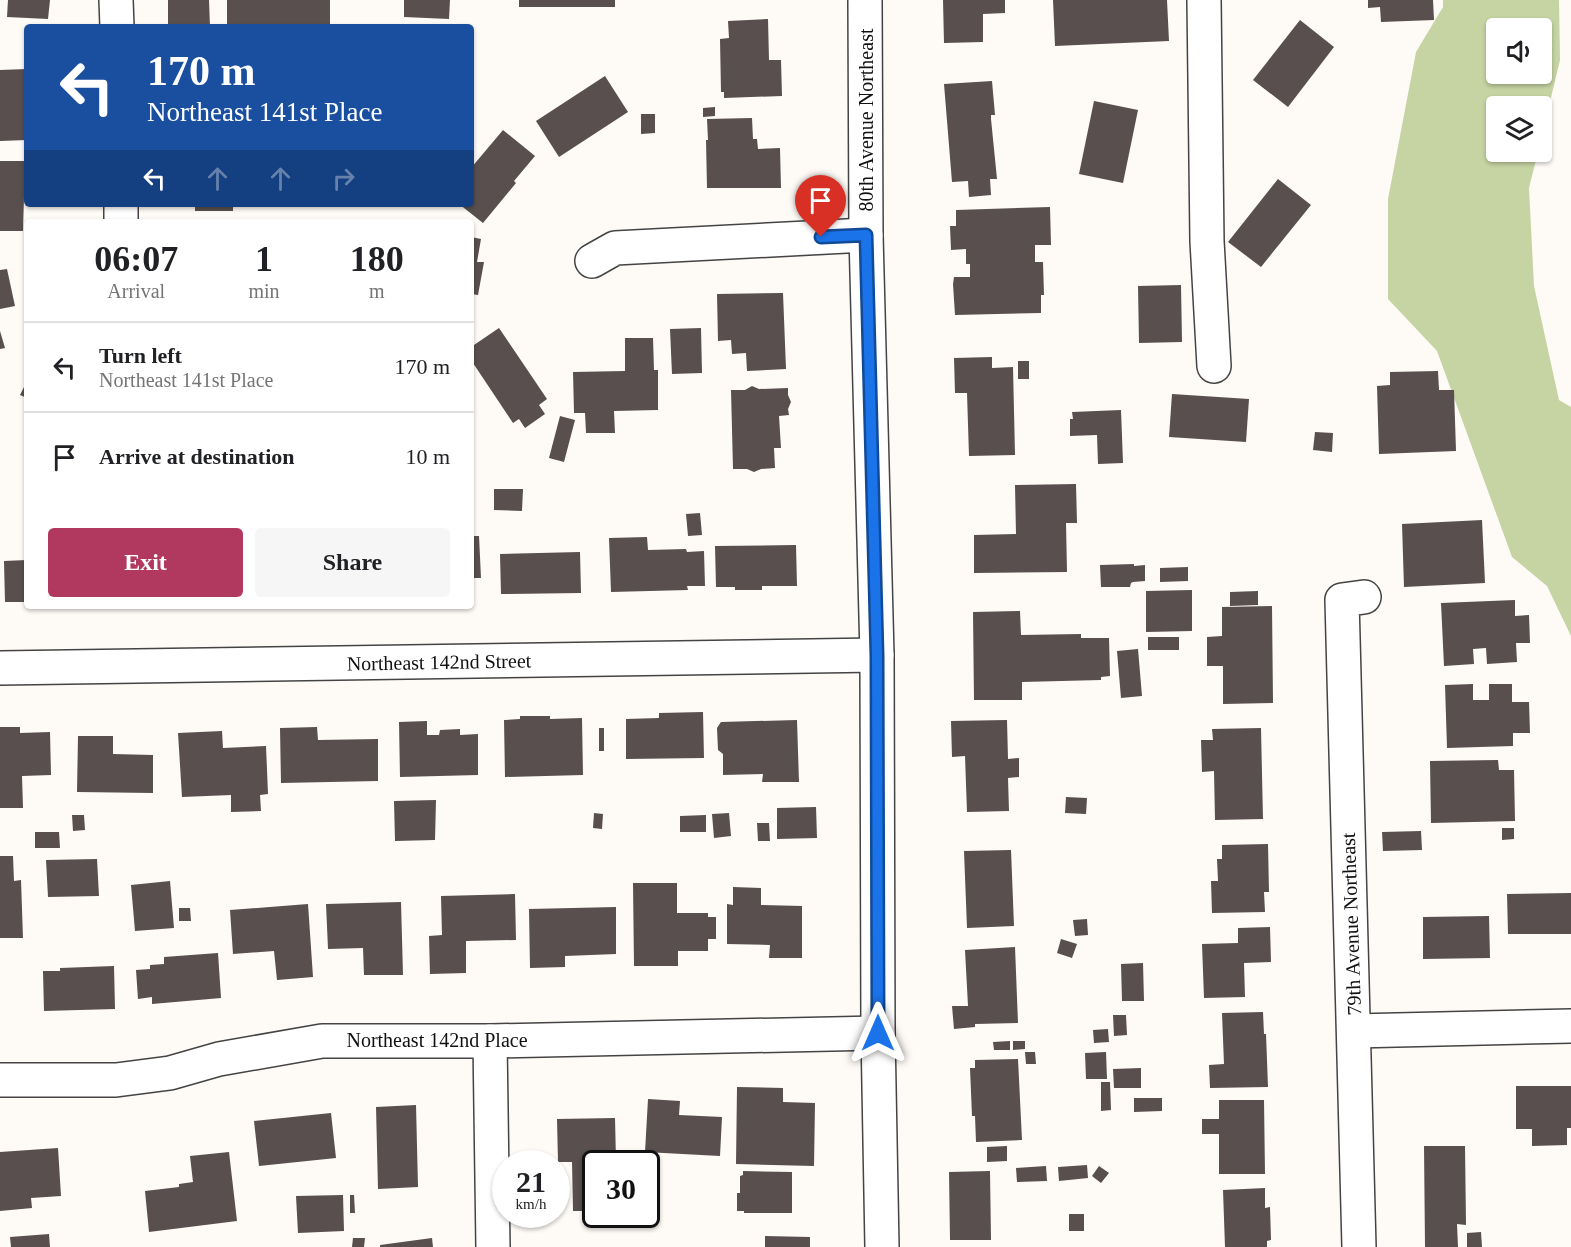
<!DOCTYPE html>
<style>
body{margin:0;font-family:"Times New Roman",serif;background:#f6f6f6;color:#202124;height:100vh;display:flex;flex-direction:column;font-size:22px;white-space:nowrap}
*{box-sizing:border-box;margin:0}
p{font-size:20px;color:#757577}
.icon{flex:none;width:33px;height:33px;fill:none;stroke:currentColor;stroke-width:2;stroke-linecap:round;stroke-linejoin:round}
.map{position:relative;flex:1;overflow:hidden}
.panel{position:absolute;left:24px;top:219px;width:450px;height:390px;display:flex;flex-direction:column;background:#fff;border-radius:6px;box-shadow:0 2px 4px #0004}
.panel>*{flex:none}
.top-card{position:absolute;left:24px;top:24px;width:450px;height:183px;border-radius:6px;box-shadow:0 2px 4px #0004;background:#1a4fa0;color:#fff;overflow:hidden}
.tools{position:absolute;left:1486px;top:18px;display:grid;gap:12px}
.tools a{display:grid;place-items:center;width:66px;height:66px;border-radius:6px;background:#fff;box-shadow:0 2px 4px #0004;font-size:30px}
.speed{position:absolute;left:492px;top:1150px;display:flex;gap:12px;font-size:30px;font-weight:700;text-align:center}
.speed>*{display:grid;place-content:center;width:78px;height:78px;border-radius:50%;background:#fff;box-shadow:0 2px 4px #0004;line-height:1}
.speed small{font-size:15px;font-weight:400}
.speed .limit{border:3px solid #111;border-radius:9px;background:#fff;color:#111}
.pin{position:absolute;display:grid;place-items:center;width:51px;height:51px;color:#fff;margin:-62px -26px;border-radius:50% 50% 50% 0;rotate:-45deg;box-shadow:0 0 6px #0007}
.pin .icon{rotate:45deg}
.me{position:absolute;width:66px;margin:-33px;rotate:0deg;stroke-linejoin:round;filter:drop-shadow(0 0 4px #0008)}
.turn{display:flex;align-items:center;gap:21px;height:126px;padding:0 24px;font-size:27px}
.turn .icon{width:78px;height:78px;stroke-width:2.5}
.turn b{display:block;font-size:42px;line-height:51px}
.lanes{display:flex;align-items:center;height:57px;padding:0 24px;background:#0003;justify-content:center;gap:30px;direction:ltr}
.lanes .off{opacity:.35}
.eta{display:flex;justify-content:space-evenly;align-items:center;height:102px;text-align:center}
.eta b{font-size:36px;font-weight:700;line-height:42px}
.primary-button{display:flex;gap:12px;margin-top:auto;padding:12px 24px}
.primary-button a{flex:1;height:69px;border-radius:6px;background:#b1385e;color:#fff;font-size:24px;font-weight:700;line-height:69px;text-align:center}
.primary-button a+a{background:#f6f6f6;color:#202124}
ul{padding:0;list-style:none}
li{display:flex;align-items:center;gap:18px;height:90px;padding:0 24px;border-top:2px solid #e0e0e0}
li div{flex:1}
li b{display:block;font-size:22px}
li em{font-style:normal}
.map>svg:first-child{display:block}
.forest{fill:#c6d4a3;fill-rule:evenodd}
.building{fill:#584f4e}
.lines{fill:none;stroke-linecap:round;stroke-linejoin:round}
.minor-casing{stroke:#444;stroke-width:36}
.minor{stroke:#fff;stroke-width:33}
.route-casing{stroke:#114b97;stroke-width:15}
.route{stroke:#1a73e8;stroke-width:10}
.labels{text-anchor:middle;stroke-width:6;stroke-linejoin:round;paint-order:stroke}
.street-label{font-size:20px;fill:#111;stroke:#fff}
</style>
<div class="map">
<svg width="1571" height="1247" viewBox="0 0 1571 1247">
<rect width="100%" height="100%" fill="#fefaf6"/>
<path class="forest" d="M1443 0H1559L1560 60 1542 135V106H1497V152H1538L1529 188 1534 286 1559 400 1571 407V636L1547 586 1512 557 1437 351 1388 299V199L1416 52 1443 7ZM1497 28H1542V74H1497Z"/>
<g class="building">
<path d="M8 0H50L48 19 7 17Z"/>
<path d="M168 0H209L210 27H168Z"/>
<rect x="227" y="0" width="103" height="25"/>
<path d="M404 0H450L449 19 404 17Z"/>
<rect x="519" y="0" width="96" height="7"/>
<path d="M943 0H1005V13L983 14V42L944 43Z"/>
<path d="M1053 0H1167L1169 41 1055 46Z"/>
<path d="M1368 0H1433L1434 20 1381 22 1380 7 1368 8Z"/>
<path d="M768 19 769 60H781L782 96 724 98V92H721L720 39 729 38 728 21Z"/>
<path d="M1300 20 1334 47 1288 107 1253 80Z"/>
<path d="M27 69V140L0 141V70Z"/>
<path d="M605 76 628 112 559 157 536 121Z"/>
<path d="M992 81 995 115H991V119L997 179H990L991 195 969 197 968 181 952 182 944 84Z"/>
<path d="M1094 101 1138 110 1123 183 1079 174Z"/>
<path d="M715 107V116L703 117V108Z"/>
<path d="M641 114H655V133L641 134Z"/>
<path d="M752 118 753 139H757L758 149 780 148 781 188H707L706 140H708L707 119Z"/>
<path d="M503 130 535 156 514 181 516 183 483 223 459 204H471V168Z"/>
<path d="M0 161H27V197H24L23 231H0Z"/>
<path d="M1278 179 1311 205 1261 267 1228 242Z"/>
<rect x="195" y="204" width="38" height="7"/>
<path d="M1050 207 1051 245H1035V262H1043L1044 295H1041V313L955 315 953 284 954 277H970V264H966V249L951 250 950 226H956V210Z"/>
<path d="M471 237 481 239 477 262H484L478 295 471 294Z"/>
<path d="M7 269 15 306 0 309V270Z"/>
<path d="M1181 285 1182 342 1139 343 1138 286Z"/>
<path d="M783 293 786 369 747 371 746 353 732 354 731 340 718 341 717 294Z"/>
<path d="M499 328 547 399 539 405 545 414 525 428 519 419 513 423 471 360V347Z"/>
<path d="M701 328 702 373 672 374 670 329Z"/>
<path d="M0 331 5 348 0 349Z"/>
<path d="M625 338H653L654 370H658V410L614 411 615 433H586L585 413H574L573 372 625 371Z"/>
<path d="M992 357V368L1013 367 1015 455 969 456 967 393H955L954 358Z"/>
<rect x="1018" y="361" width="11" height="18"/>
<path d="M1438 371 1439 390H1454L1456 451 1379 454 1377 386 1390 385V372Z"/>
<path d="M27 381V398L20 395Z"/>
<path d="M752 386 759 389 788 388V395L791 402 788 409 789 415 779 416 781 448H774L775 468 761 469 754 472 747 469H733L731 390H745Z"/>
<path d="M1172 394 1249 399 1246 442 1169 437Z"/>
<path d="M1121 410 1123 463 1098 464 1097 435 1070 436V419H1073L1072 412Z"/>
<path d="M560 416 575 420 564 462 549 458Z"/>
<path d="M1315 432 1333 433 1332 452 1313 450Z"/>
<path d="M1076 484 1077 523H1066L1067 572 974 573V535L1016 534 1015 485Z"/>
<path d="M494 489H523L522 511 494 510Z"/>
<path d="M700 513 702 535 688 536 686 514Z"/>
<path d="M1482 520 1485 583 1404 587 1402 524Z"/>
<path d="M471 536H479L481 578H471Z"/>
<path d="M647 537 648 550 686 549 687 552 704 551 705 586H687L688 590 611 592 609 538Z"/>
<path d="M796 545 797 586H762V590H735V587H716L715 546Z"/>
<path d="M580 552 581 593 501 594 500 554Z"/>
<path d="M27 560V602H5L4 561Z"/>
<path d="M1134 564V566L1145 565V581L1133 582 1131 583 1130 587H1101L1100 565Z"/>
<path d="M1188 567V581L1160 582V568Z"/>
<path d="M1192 590V631L1146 632V591Z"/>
<path d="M1258 591V605L1230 606V592Z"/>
<path d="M1515 600V616L1529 615 1530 643H1516L1517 662 1487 664 1486 648 1473 649 1474 664 1444 666 1441 603Z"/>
<path d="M1272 606 1273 703 1223 704V666H1207V637L1222 636V607Z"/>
<path d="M1020 611 1021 635 1081 634V638H1109L1110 676 1101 677V680L1022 682V700H974L973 612Z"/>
<rect x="1148" y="637" width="31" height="13"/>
<path d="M1138 649 1142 696 1121 698 1117 651Z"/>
<path d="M1473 684V700H1489V684H1512V702H1529L1530 733H1513V746L1447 748 1445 685Z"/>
<path d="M703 712 704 758 626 759V719L659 718V713Z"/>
<path d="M520 716H550V719L582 718 583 775 505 777 504 720 520 719Z"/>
<path d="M797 720 799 782H762L763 774 723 775V754L718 750 717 728 721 722Z"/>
<path d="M1007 720 1008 759 1019 758V777L1008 778 1009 811 967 812 965 756 952 757 951 721Z"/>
<path d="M427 721V735H439L440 730 460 729V735L478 734V775L400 777 399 722Z"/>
<path d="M0 727H20V733L50 732 51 775 22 776 23 808H0Z"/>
<path d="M317 727 318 740 378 739V781L281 783 280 728Z"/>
<rect x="599" y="728" width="5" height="23"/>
<path d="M1261 728 1263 819 1215 820 1214 771 1202 772 1201 740H1213L1212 729Z"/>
<path d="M222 731 223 748 266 746 268 794 260 795 261 811 231 812V795L182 797 178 733Z"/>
<path d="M78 736H113V754L153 755V793L77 792Z"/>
<path d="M1498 760 1499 770H1514L1515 821 1431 823 1430 761Z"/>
<path d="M1066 797 1087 798 1086 814 1065 813Z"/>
<path d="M436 800 435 840 395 841 394 801Z"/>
<path d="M816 807 817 838 777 839V808Z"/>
<path d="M594 813 603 814 602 829 593 828Z"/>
<path d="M729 813 731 836 714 838 712 814Z"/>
<path d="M72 815H84L85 830 73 831Z"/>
<path d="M706 815V832H680V816Z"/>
<path d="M757 823H769L770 841H758Z"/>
<path d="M1502 828H1514V839L1502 840Z"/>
<path d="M1421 831 1422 850 1383 851 1382 832Z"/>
<path d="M35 832H59L60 848H35Z"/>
<path d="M1268 844 1269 892H1264L1265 912 1212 913 1211 881H1218L1217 859H1222V845Z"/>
<path d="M1011 850 1014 926 967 928 964 851Z"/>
<path d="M0 856H13L14 881 21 880 23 938H0Z"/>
<path d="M97 859 99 896 48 897 46 860Z"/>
<path d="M170 881 174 928 135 931 131 885Z"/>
<path d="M633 883H677V913H708V917H716V939H708V951H678V966H634Z"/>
<path d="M733 887 761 888V905L802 906V958H769L770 945 727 944V904L733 905Z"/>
<path d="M1571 893V934H1508L1507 894Z"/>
<path d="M515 894 516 940 466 941V973L430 974 429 936 442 935 441 896Z"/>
<path d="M401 902 403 975H364L363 948 328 949 326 904Z"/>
<path d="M308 904 313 977 277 980 274 951 233 954 230 910Z"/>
<path d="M616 907V954L565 956V967L530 968 529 909Z"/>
<path d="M179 908H190L191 921H179Z"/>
<path d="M1489 916 1490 958 1423 959V917Z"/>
<path d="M1087 919 1088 935 1075 936 1073 920Z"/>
<path d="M1270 927 1271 962 1244 963 1245 997 1204 998 1202 944 1238 943V928Z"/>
<path d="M1061 939 1077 944 1072 958 1057 953Z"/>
<path d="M1015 947 1018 1023 975 1024V1027L954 1029 952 1006H968L965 950Z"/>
<path d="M218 953 221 998 152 1004V997L138 999 136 970 150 969V965L164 964V957Z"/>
<path d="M1143 963 1144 1001H1122L1121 964Z"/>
<path d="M114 966 115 1009 44 1011 43 971H60V968Z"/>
<path d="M1263 1012 1264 1034H1266L1268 1087 1210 1088 1209 1065 1224 1064 1222 1013Z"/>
<path d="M1113 1015H1126L1127 1035 1114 1036Z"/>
<path d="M1108 1029 1109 1042 1094 1043 1093 1030Z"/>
<path d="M1010 1041V1050H994L993 1042Z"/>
<path d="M1013 1041H1025V1049L1013 1050Z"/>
<path d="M1025 1052H1035L1036 1064H1026Z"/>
<path d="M1106 1052 1107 1079H1086L1085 1053Z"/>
<path d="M1018 1059 1022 1140 976 1142 975 1116H972L970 1068H975V1060Z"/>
<path d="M1141 1068V1088H1114L1113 1069Z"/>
<path d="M1101 1082H1110L1111 1110 1101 1111Z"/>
<path d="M1516 1086H1571V1128H1567V1145L1532 1146V1129H1516Z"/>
<path d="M737 1087 783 1088V1102L815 1103 814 1166 736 1164Z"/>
<path d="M1134 1098H1162V1111L1134 1112Z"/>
<path d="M648 1099 680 1101 679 1115 722 1117 720 1156 645 1152Z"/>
<path d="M1219 1100H1264L1265 1174H1219V1134H1202V1119H1219Z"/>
<path d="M416 1105 418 1187 378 1189 376 1107Z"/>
<path d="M331 1113 336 1158 259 1166 254 1121Z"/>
<path d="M615 1118 616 1161H609V1164H596V1211H573L572 1162H558L557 1119Z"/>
<path d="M1007 1146V1161L987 1162V1147Z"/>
<path d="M1424 1146H1465L1466 1225 1457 1224 1458 1247H1425Z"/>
<path d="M58 1148 61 1196 31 1198 32 1208 0 1211V1152Z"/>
<path d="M229 1152 237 1221 149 1232 145 1191 179 1187V1184L193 1182 190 1156Z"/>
<path d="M1087 1165 1088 1178 1059 1181 1058 1167Z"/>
<path d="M1046 1166 1047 1181 1017 1182 1016 1168Z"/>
<path d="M1099 1166 1109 1173 1101 1183 1092 1176Z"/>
<path d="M743 1171 792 1172V1213H744V1211H737V1193H740V1176L743 1175Z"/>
<path d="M990 1171 991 1240H950L949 1172Z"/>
<path d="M646 1188H650L651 1202H646Z"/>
<path d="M1265 1188V1208L1270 1207 1271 1240 1267 1241V1247H1225L1223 1190Z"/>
<path d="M343 1195 344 1231 298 1233 296 1196Z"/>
<path d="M350 1195H354L355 1213H350Z"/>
<rect x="1069" y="1214" width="15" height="17"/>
<path d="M618 1215H631V1223L619 1224Z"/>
<path d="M1481 1232 1482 1247H1467V1233Z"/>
<path d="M49 1234 50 1247H11L10 1237Z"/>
<path d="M765 1236 810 1237V1247H765Z"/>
<path d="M353 1238H365L364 1247H352Z"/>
<path d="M432 1238 433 1247H380V1245Z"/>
</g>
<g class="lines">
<g class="minor-casing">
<g id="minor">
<path d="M116 0 117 27"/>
<path d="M865 0 866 235 877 655 878 1033 882 1247"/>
<path d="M1204 0 1207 241 1214 366"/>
<path d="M121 204V222"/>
<path d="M592 261 615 248 866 235"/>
<path d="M0 668 877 655"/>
<path d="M1354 1031 1571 1026"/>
<path d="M490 1041 493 1247"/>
<path d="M0 1080H116L170 1073 219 1059 322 1041H490L878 1033"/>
<path d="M1359 1247 1342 600 1364 597"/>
</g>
</g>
<use href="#minor" class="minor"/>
</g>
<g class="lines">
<g class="route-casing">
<path id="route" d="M821 237 866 235 877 656 878 1033"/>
</g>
<use href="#route" class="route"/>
</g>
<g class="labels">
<g class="street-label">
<text transform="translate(866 120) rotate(-90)" y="7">80th Avenue Northeast</text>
<text transform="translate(439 662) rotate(-1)" y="7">Northeast 142nd Street</text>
<text transform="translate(1351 924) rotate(-92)" y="7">79th Avenue Northeast</text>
<text x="437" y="1047">Northeast 142nd Place</text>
</g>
</g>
</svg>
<div class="tools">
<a><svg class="icon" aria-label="sound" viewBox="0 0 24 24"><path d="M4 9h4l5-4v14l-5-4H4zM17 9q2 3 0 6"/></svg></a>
<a><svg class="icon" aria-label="layers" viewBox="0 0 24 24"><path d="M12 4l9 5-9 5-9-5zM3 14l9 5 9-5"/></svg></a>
</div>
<div class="speed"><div>21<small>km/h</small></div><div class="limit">30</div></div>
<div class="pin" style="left:821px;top:237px;background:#d93025"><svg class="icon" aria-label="arrive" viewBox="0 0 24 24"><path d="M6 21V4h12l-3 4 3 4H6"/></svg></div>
<svg class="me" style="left:878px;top:1033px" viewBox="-20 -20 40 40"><path d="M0-17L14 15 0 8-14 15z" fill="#1a73e8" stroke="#fff" stroke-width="4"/></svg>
<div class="top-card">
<div class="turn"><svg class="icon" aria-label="left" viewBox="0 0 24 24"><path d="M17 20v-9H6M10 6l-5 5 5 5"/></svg><div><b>170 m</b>Northeast 141st Place</div></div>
<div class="lanes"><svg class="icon" aria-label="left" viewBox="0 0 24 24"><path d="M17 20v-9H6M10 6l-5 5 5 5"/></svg><svg class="icon off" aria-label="ahead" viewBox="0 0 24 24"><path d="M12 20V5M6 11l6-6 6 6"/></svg><svg class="icon off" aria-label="ahead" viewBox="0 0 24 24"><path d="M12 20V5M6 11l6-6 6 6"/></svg><svg class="icon off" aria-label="right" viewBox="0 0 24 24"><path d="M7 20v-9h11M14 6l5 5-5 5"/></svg></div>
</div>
<section class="panel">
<div class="eta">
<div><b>06:07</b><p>Arrival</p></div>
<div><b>1</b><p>min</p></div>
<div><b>180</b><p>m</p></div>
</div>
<ul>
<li><svg class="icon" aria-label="left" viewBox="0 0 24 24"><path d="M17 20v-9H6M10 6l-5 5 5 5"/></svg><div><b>Turn left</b><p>Northeast 141st Place</p></div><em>170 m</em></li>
<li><svg class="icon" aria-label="arrive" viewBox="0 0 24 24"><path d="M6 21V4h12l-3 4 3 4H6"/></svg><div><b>Arrive at destination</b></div><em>10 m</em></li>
</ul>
<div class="primary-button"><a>Exit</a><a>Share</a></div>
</section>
</div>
